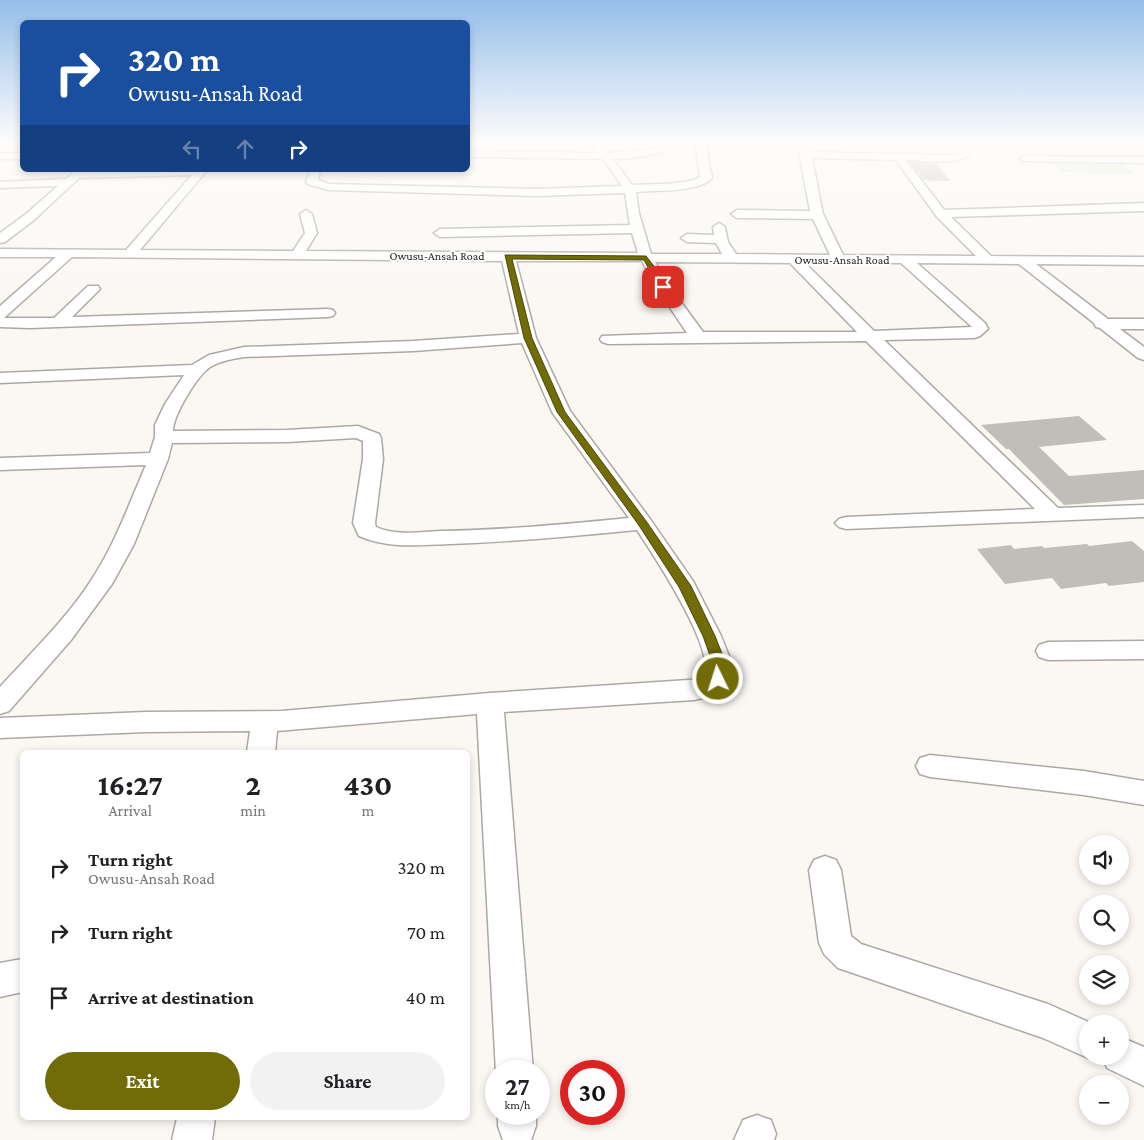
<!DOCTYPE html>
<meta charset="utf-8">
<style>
body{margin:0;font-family:"Crimson Pro",serif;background:#f2f2f2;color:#202124;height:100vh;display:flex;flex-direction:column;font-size:19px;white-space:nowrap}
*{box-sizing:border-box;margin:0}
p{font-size:16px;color:#757577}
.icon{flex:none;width:28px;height:28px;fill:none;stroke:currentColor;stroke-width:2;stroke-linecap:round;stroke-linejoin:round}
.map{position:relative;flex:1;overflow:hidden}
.drawer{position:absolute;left:20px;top:750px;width:450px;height:370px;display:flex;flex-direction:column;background:#fff;border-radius:8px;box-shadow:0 2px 8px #0003}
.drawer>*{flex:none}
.hud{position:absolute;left:20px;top:20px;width:450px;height:152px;border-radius:8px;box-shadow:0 2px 8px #0003;background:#1a4fa0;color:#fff;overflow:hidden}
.fabs{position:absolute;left:1079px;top:835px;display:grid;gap:10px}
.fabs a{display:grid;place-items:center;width:50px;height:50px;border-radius:50%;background:#fff;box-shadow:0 2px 8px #0003;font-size:25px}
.speed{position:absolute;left:485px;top:1060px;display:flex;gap:10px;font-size:25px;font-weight:700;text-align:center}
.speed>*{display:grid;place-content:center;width:65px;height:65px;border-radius:50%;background:#fff;box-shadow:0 2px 8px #0003;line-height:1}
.speed small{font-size:12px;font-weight:400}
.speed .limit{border:8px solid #d22;background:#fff;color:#111}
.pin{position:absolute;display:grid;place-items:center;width:42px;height:42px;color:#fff;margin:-21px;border-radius:10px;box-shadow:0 2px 8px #0006}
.me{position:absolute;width:55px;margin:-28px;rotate:356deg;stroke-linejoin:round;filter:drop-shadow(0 0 4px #0008)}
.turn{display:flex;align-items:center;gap:18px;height:105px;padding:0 25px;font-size:22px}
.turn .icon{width:65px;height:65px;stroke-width:2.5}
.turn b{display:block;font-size:35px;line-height:42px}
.lanes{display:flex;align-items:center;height:48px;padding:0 25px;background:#0003;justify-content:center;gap:25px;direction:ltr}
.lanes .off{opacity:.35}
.eta{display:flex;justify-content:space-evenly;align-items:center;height:85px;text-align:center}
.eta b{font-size:30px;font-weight:700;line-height:35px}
.primary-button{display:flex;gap:10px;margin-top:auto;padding:10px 25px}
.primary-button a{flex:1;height:58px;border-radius:30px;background:#726c08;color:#fff;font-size:20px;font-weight:700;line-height:58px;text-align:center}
.primary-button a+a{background:#f2f2f2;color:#202124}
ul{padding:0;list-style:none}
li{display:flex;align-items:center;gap:15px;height:65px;padding:0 25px}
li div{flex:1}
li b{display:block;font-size:19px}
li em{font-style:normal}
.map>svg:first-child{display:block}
.green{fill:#dbeacb}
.building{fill:#c1beba}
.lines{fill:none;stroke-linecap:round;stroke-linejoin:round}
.minor-casing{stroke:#aca9a5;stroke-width:3}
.minor{fill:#fff;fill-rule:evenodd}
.route{fill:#726c08;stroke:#4a4605}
.labels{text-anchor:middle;stroke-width:4;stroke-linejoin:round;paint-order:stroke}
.far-street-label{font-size:12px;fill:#242322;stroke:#fff}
</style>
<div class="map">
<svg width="1144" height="1140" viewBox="0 0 1144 1140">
<rect width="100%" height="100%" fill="#fbf8f4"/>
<path class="green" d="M1051 161 1120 162 1133 174 1063 172Z"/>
<g class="building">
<path d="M910 162 936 163 950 181 924 180Z"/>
<path d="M1079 416 1107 440 1039 447 1069 476 1144 470V499L1064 505 1009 449H1006L981 425Z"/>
<path d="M1132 541 1144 551V582L1109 586 1106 583 1061 589 1052 578 1005 584 977 549 1011 545 1014 549 1042 546 1044 548 1087 544 1089 546Z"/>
</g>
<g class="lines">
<g class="minor-casing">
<g id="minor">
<path d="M591 142H601L609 153 662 148V152L658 153 633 158 613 159 632 185C649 184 688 185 700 177L695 142H705L712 178C699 193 655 190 636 192L639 213 651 254H722L716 243 687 242 681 238 687 234 714 235 713 227 719 223 725 227 728 242 736 254 830 255 813 219 737 218 731 214 737 210 810 211 797 142H807L810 152 954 155 959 154 951 142H962L970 154C961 166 921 160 906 160L944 210 1144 203V211L951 217 991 256 1144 257V265L1036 264 1108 319H1144V329H1120L1144 347V360L1138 358 1100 328 1096 327 1094 323 1019 264 917 263 985 323 988 329 980 336 974 338 884 340 1058 508 1144 505V517L846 529 839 527 835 523 839 519 846 517 1035 509 866 341 608 344 602 342 600 339 602 336 687 333 656 287 642 261H516L536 338 570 411 650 519 693 581 721 636 731 661V679L721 694 694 700 504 712 533 1071H496V1073L477 714 277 731 275 752H247L250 731 146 732 0 738V718L146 712 282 711 490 693 704 679C718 651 654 556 637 530 575 536 512 542 450 544 419 545 389 549 359 536L353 523 363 459V441L356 438 287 442 172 443 168 459 134 544 112 584 71 640 9 711 0 714V687C30 654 69 616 92 579 115 544 129 504 146 465L0 470V458L150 453 155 437V425L165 404 184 375 0 383V373L192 365 209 355 244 347 413 341 519 334 502 261 72 257 4 318H54L88 286H98L100 289 72 317 328 309 333 310 335 313 333 316 328 317 30 328 0 327V306L56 257H0V249L126 250 192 175 79 178 34 220 5 242 0 243V233L26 214 58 186 0 188V182L66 179 76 170H207L140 250 293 251 305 233 300 214 306 210 312 214 317 233 306 251 638 253 632 233 440 237 434 233 440 229 630 225 625 193 537 196 328 190 308 184 306 182 310 170H320L318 180 329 184 537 189 622 186 603 159 468 157V151L598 153ZM812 158 896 160 937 217 976 256 843 255 823 214ZM655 262 790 263 857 332H703L670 287ZM805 263H901L972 327 874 331ZM522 343 552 412 629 518C566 524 504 530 441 531 419 532 396 536 376 527L375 523 383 459 381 438 379 434 358 426 287 430 173 431C173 415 197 376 210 367 220 361 232 359 244 357L413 351Z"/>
<rect x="0" y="153" width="22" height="6"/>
<path d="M1025 156 1144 157V163L1021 161 1020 159Z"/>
<path d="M1144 641V659L1048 660 1039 657 1036 651 1039 645 1048 642Z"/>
<path d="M930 755 1084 771 1144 781V805L1084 795 930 777 920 774 916 766 920 758Z"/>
<path d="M825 856 836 860 841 870 851 936 861 944 1048 1004 1093 1024H1088V1056H1093L1088 1058 1043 1038 838 968 824 954 819 943 809 870 814 860Z"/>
<path d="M22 959V992L0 997V963Z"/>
<path d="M1120 1037 1144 1047V1086L1107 1068 1102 1056H1120Z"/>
<path d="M498 1114H536V1126L531 1140H503L498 1126Z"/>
<path d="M757 1115 771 1120 776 1134 774 1140H734L743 1120Z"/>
<path d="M177 1118H215L212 1140H172Z"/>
</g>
</g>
<use href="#minor" class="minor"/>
</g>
<linearGradient id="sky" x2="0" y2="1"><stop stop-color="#95beeb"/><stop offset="0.47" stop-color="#fdfcfa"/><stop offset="1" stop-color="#fdfcfa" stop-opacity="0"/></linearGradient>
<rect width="1144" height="302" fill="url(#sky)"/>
<path class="route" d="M505 255 646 256 660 274 667 287 666 289H660L644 260 512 259 532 338 565 412 646 521 691 586 715 636 725 661 724 679 723 682H713L712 679V661L703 636 679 587 638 524 557 412 524 338Z"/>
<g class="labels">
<g class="far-street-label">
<text x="437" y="260">Owusu-Ansah Road</text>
<text x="842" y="264">Owusu-Ansah Road</text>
</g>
</g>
</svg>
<div class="fabs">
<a><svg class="icon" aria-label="sound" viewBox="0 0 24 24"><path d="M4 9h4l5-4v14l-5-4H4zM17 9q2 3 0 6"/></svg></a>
<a><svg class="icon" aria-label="search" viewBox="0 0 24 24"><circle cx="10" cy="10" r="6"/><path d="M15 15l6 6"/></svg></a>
<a><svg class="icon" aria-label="layers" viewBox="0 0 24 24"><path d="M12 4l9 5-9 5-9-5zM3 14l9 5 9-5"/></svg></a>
<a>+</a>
<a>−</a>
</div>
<div class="speed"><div>27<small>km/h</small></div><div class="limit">30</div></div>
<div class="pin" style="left:663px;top:287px;background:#d93025"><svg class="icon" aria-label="arrive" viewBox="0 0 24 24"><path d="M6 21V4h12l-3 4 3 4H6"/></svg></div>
<svg class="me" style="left:718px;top:679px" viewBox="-20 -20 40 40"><circle r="17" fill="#726c08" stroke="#fff" stroke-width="3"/><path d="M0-11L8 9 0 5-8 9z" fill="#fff"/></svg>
<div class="hud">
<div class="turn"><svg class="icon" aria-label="right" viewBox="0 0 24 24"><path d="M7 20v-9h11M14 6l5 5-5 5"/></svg><div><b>320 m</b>Owusu-Ansah Road</div></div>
<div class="lanes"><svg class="icon off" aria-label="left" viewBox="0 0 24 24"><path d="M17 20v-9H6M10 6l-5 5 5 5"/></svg><svg class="icon off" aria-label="ahead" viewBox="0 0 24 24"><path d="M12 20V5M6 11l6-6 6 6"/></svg><svg class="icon" aria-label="right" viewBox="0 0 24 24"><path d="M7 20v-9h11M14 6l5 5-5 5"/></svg></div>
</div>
<section class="drawer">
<div class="eta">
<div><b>16:27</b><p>Arrival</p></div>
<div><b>2</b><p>min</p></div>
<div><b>430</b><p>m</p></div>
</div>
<ul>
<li><svg class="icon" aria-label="right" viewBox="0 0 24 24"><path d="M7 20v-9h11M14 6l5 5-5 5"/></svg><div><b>Turn right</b><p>Owusu-Ansah Road</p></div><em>320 m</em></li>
<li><svg class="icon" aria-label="right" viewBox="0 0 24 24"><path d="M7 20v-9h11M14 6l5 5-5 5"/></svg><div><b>Turn right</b></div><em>70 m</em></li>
<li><svg class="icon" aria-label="arrive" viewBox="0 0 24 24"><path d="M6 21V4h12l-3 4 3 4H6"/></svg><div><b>Arrive at destination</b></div><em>40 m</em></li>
</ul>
<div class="primary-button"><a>Exit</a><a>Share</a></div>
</section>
</div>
